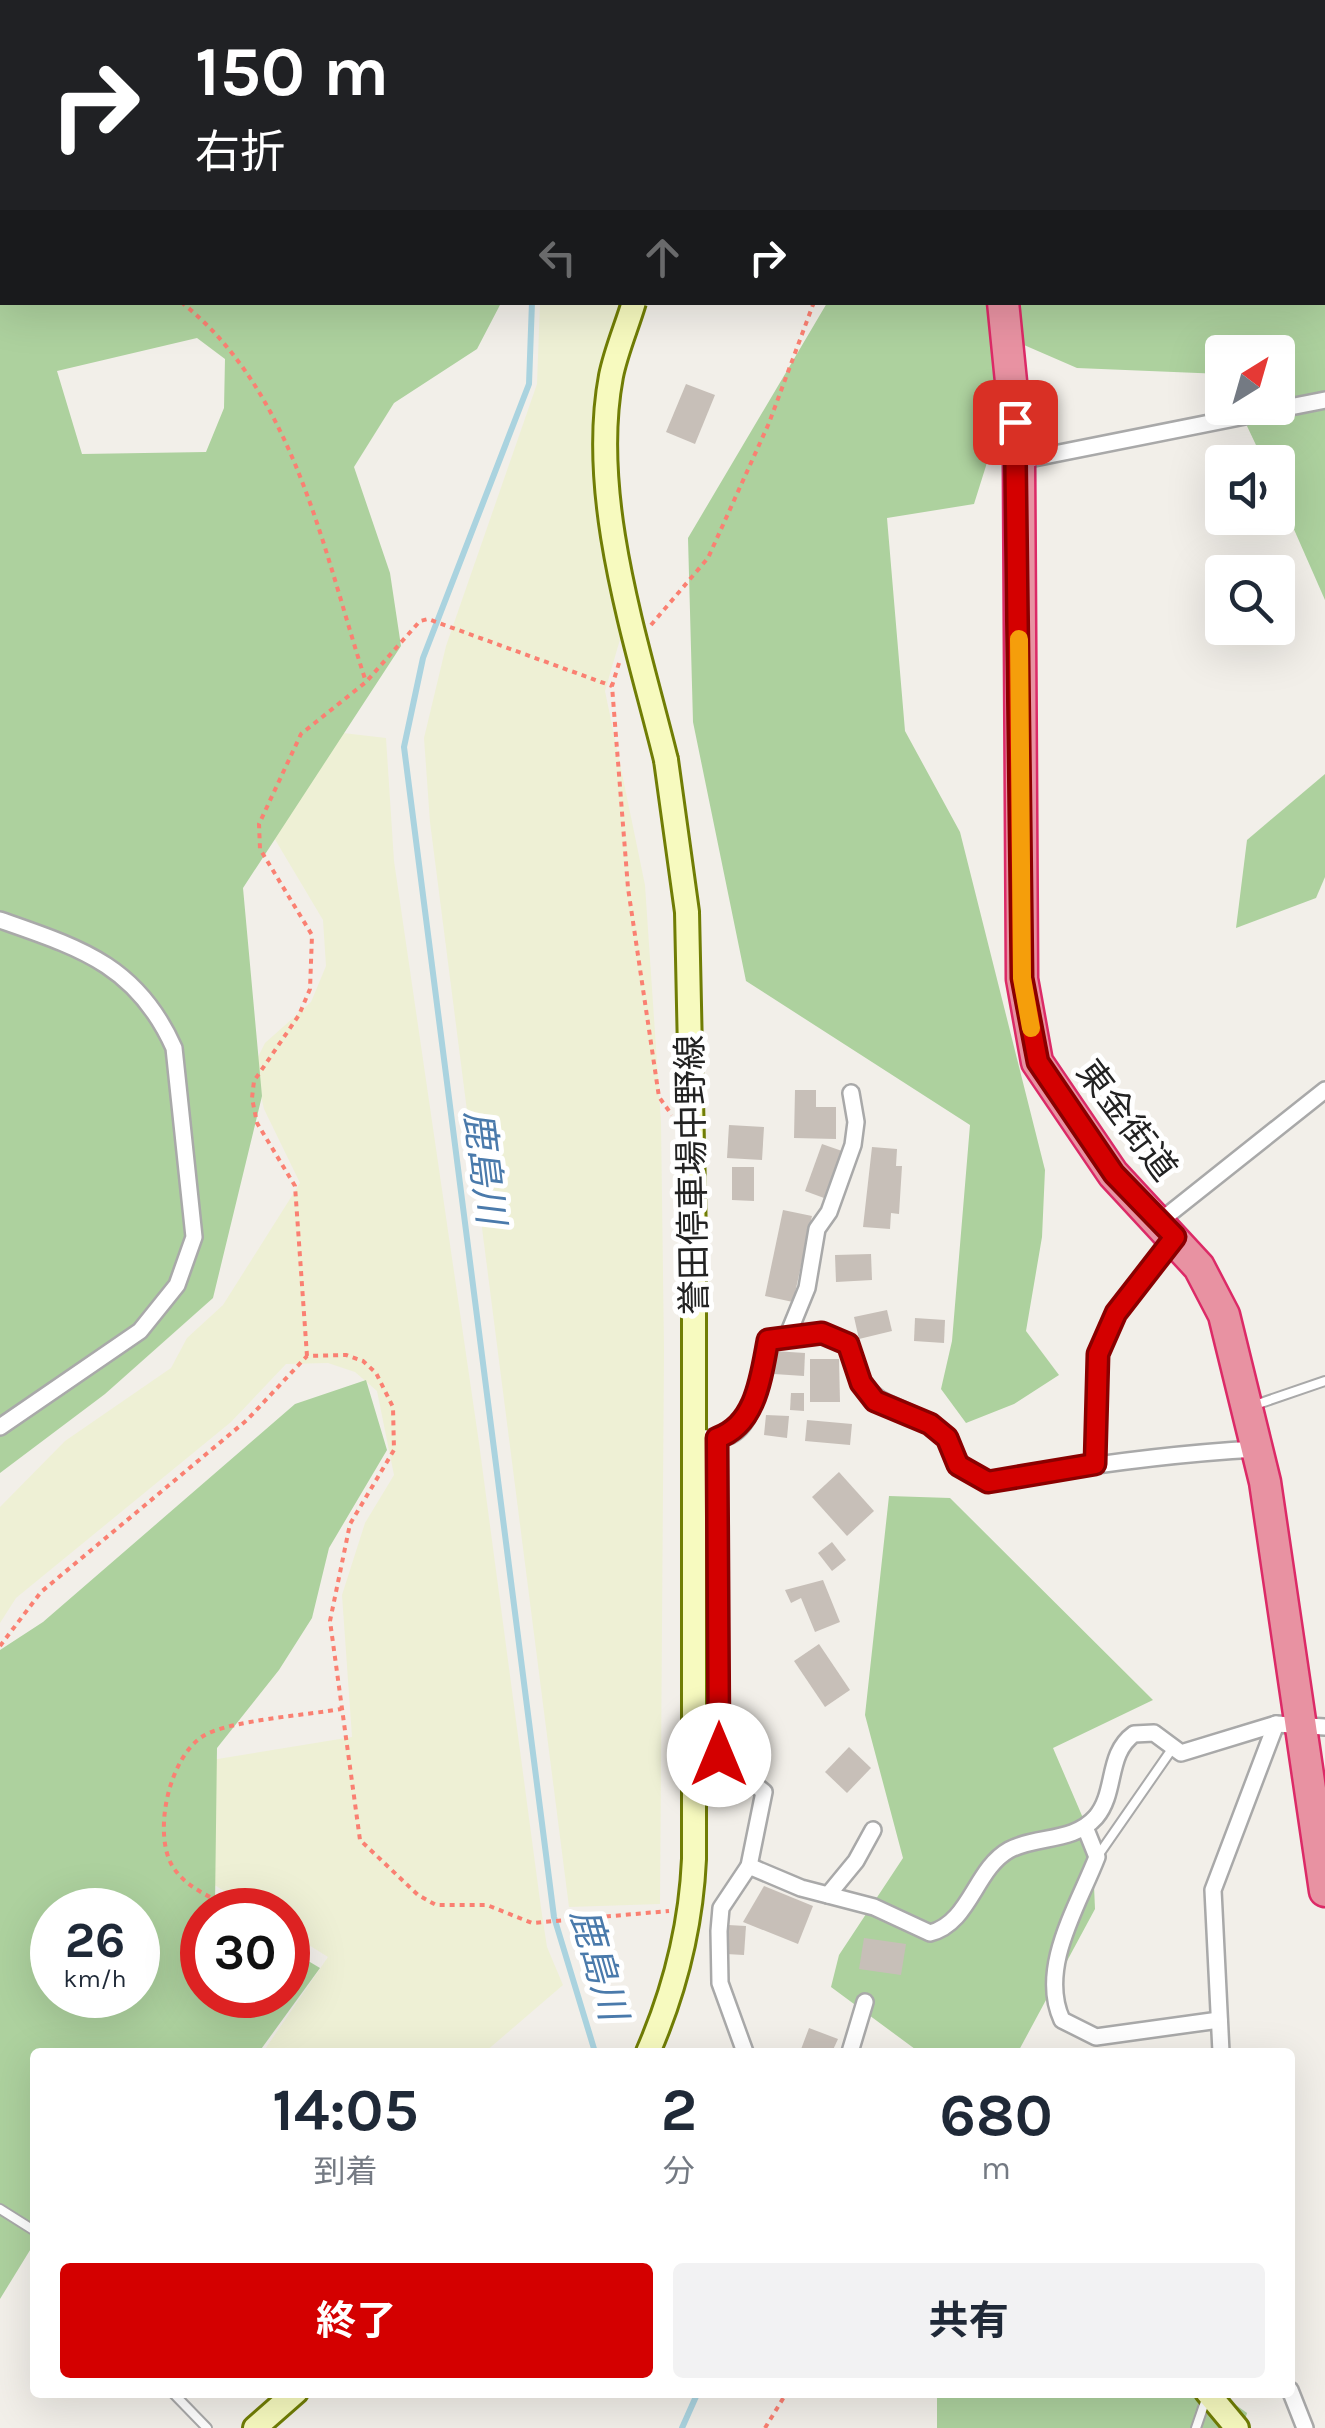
<!DOCTYPE html>
<html lang="ja">
<meta charset="utf-8">
<style>
body{margin:0;font-family:Karla,"Noto Sans JP",sans-serif;background:#f2f2f3;color:#1f2937;height:100vh;display:flex;flex-direction:column;font-size:38px;white-space:nowrap}
*{box-sizing:border-box;margin:0}
p{font-size:32px;color:#747a83}
.icon{flex:none;width:55px;height:55px;fill:none;stroke:currentColor;stroke-width:2;stroke-linecap:round;stroke-linejoin:round}
.map{position:relative;flex:1;overflow:hidden}
.side{position:absolute;left:30px;top:2048px;width:1265px;height:350px;display:flex;flex-direction:column;background:#fff;border-radius:10px;box-shadow:0 10px 40px #0002}
.side>*{flex:none}
.top-card{position:absolute;left:0px;top:0px;width:1325px;height:305px;box-shadow:0 10px 40px #0002;background:#202124;color:#fff;overflow:hidden}
.needle{width:65px;rotate:37deg}
.tools{position:absolute;left:1205px;top:335px;display:grid;gap:20px}
.tools a{display:grid;place-items:center;width:90px;height:90px;border-radius:10px;background:#fff;box-shadow:0 10px 40px #0002;font-size:50px}
.speed{position:absolute;left:30px;top:1888px;display:flex;gap:20px;font-size:50px;font-weight:700;text-align:center}
.speed>*{display:grid;place-content:center;width:130px;height:130px;border-radius:50%;background:#fff;box-shadow:0 10px 40px #0002;line-height:1}
.speed small{font-size:25px;font-weight:400}
.speed .limit{border:15px solid #d22;background:#fff;color:#111}
.pin{position:absolute;display:grid;place-items:center;width:85px;height:85px;color:#fff;margin:-42px;border-radius:20px;box-shadow:0 5px 15px #0006}
.me{position:absolute;width:110px;margin:-55px;rotate:0deg;stroke-linejoin:round;filter:drop-shadow(0 0 8px #0008)}
.turn{display:flex;align-items:center;gap:35px;height:210px;padding:0 30px;font-size:45px}
.turn .icon{width:130px;height:130px;stroke-width:2.5}
.turn b{display:block;font-size:70px;line-height:85px}
.lanes{display:flex;align-items:center;height:95px;padding:0 30px;background:#0003;justify-content:center;gap:50px;direction:ltr}
.lanes .off{opacity:.35}
.eta{display:flex;justify-content:space-evenly;align-items:center;height:170px;text-align:center}
.eta b{font-size:60px;font-weight:700;line-height:70px}
.primary-button{display:flex;gap:20px;margin-top:auto;padding:20px 30px}
.primary-button a{flex:1;height:115px;border-radius:10px;background:#d40000;color:#fff;font-size:40px;font-weight:700;line-height:115px;text-align:center}
.primary-button a+a{background:#f2f2f3;color:#1f2937}
.map>svg:first-child{display:block}
.farmland{fill:#eef0d5}
.forest{fill:#add19e;fill-rule:evenodd}
.lines{fill:none;stroke-linecap:round;stroke-linejoin:round}
.stream{stroke:#aad3df;stroke-width:6}
.building{fill:#c7bfb8}
.lane-casing{stroke:#a9a9a9;stroke-width:12}
.street-casing{stroke:#a9a9a9;stroke-width:20}
.secondary-casing{stroke:#707d05;stroke-width:28}
.highway-casing{stroke:#dc2a67;stroke-width:35}
.path{stroke:#fa8072;stroke-width:4;stroke-dasharray:5 5;stroke-linecap:butt}
.lane{stroke:#fff;stroke-width:8}
.street{stroke:#fff;stroke-width:15}
.secondary{stroke:#f7fabf;stroke-width:22}
.highway{stroke:#e892a2;stroke-width:30}
.secondary-bridge-casing{stroke:#707d05;stroke-width:28;stroke-linecap:butt}
.secondary-bridge{stroke:#f7fabf;stroke-width:22}
.route-casing{stroke:#8a0000;stroke-width:25}
.route{stroke:#d40000;stroke-width:18}
.slow{stroke:#f59e0b;stroke-width:18}
.labels{text-anchor:middle;stroke-width:10;stroke-linejoin:round;paint-order:stroke}
.street-label{font-size:35px;fill:#222;stroke:#fff}
.water-label{font-size:38px;font-style:italic;fill:#4a7aab;stroke:#fff}
</style>
<div class="map">
<svg width="1325" height="2428" viewBox="0 0 1325 2428">
<rect width="100%" height="100%" fill="#f2efe9"/>
<g class="farmland">
<rect x="549" y="0" width="261" height="2"/>
<path d="M540 303H622L597 404 594 505 621 636 605 691 645 885 661 1122 664 1350 660 1904 569 1907 430 822 424 738 446 646 537 384Z"/>
<path d="M317 730 386 738 394 861 479 1443 541 1908 547 1947 563 1985 485 2052H263L328 1957 288 1932V1910H254L188 1868 193 1763 352 1737 342 1595 365 1523 394 1475 377 1391 355 1372 328 1363 286 1364 231 1422 16 1598 0 1623V1507L65 1441 171 1368 187 1338 223 1305 300 1183 264 1109 254 1065 265 1043 311 1002 326 966 323 920 267 826Z"/>
</g>
<g class="forest">
<path d="M0 0H17L2 2V302L501 303 477 349 394 403 354 467 390 573 401 646 243 888 262 1096 213 1298 105 1394 0 1473ZM197 338 225 359 224 408 206 452 82 454 57 371Z"/>
<path d="M183 0H523V2H182Z"/>
<path d="M840 0H1325V600L1278 493V462H1264L1247 426 1257 408H1278V352H1222V374L1077 368 1024 345 974 504 887 518 905 731 960 832 1045 1170 1042 1237 1026 1331 1059 1375 1014 1404 966 1423 941 1389 952 1341 970 1125 746 981 693 722 688 538 827 303 1322 302V2Z"/>
<path d="M1325 774V877L1316 898 1236 928 1247 840Z"/>
<path d="M366 1380 387 1450 329 1548 312 1618 279 1670 217 1748 215 1905 223 1910H202V1995H288V1949L320 1968 259 2052H35V2242L0 2299V1650L43 1622 295 1404ZM52 1910H138V1995H52Z"/>
<path d="M889 1496 950 1498 1153 1700 1053 1748 1092 1839 1095 1909 1018 2052H919L831 1987 839 1955 903 1858 865 1715Z"/>
<path d="M937 2393H1219L1247 2413 1243 2428H937Z"/>
</g>
<g class="lines">
<g class="stream">
<path d="M529 0V2"/>
<path d="M532 302 529 384 423 658 404 747 554 1917 595 2052"/>
<path d="M682 2428 698 2392"/>
</g>
</g>
<g class="building">
<path d="M686 384 715 395 695 444 666 432Z"/>
<path d="M795 1090H816V1107H836V1139L794 1138Z"/>
<path d="M729 1125 764 1127 762 1160 727 1158Z"/>
<path d="M822 1144 842 1151 824 1198 805 1191Z"/>
<path d="M872 1147 897 1149 896 1166H902L899 1214 891 1213 890 1229 863 1227Z"/>
<path d="M732 1167H754V1201L732 1200Z"/>
<path d="M783 1210 812 1216 793 1302 765 1296Z"/>
<path d="M871 1254 872 1280 836 1282 835 1255Z"/>
<path d="M887 1310 892 1331 859 1339 854 1317Z"/>
<path d="M915 1318 945 1320 944 1343 914 1341Z"/>
<path d="M774 1351 805 1353 804 1376 774 1374Z"/>
<path d="M810 1359H839L840 1402H810Z"/>
<path d="M791 1393H804V1411L790 1410Z"/>
<path d="M766 1415 789 1416 787 1438 764 1435Z"/>
<path d="M807 1420 852 1424 850 1445 805 1441Z"/>
<path d="M839 1472 874 1511 847 1536 812 1497Z"/>
<path d="M832 1542 846 1560 832 1571 818 1553Z"/>
<path d="M823 1580 840 1622 815 1632 801 1598 791 1603 785 1590Z"/>
<path d="M819 1644 850 1690 825 1707 794 1661Z"/>
<path d="M849 1747 871 1768 847 1793 825 1772Z"/>
<path d="M764 1886 813 1906 798 1944 743 1922Z"/>
<path d="M728 1925 746 1926 744 1955 726 1954Z"/>
<path d="M864 1938 906 1944 901 1975 859 1969Z"/>
<path d="M809 2028 838 2039 832 2052H800Z"/>
</g>
<g class="lines">
<g class="lane-casing">
<g id="lane">
<path d="M1252 1406 1325 1381"/>
<path d="M1095 1463 1098 1355 1116 1313 1168 1244"/>
<path d="M1097 1857 1172 1749"/>
<path d="M0 2209 35 2231"/>
<path d="M172 2392 207 2428"/>
<path d="M1196 2428 1206 2399"/>
</g>
</g>
<g class="street-casing">
<g id="street">
<path d="M1019 461 1325 400"/>
<path d="M0 920C80 948 137 965 174 1048L194 1237 177 1285 140 1331 0 1427"/>
<path d="M1159 1222 1325 1090"/>
<path d="M787 1337 807 1288 817 1229 829 1212 853 1145 856 1122 851 1093"/>
<path d="M694 1437C707 1438 723 1441 734 1433 758 1416 763 1366 768 1340L822 1333 848 1344C870 1410 875 1393 929 1423 956 1439 953 1471 985 1481 999 1485 1023 1476 1038 1474 1111 1462 1183 1453 1257 1449"/>
<path d="M717 1438 719 1755 764 1792 749 1866 721 1908 719 1931 720 1983 745 2052"/>
<path d="M1085 1827 1097 1857C1078 1906 1038 1968 1062 2020L1096 2037 1219 2020"/>
<path d="M749 1866 801 1888 874 1907 930 1933C970 1923 975 1869 1009 1850 1037 1835 1073 1843 1096 1817 1117 1792 1106 1754 1134 1734L1154 1733 1181 1753 1276 1724 1325 1727"/>
<path d="M828 1895 856 1861 873 1830"/>
<path d="M850 2052 865 2002"/>
<path d="M1221 2052 1213 1890 1276 1724"/>
<path d="M1290 2390 1305 2428"/>
</g>
</g>
<g class="secondary-casing">
<g id="secondary">
<path d="M648 2052C675 1990 691 1926 694 1859V1238L687 912 666 760"/>
<path d="M1207 2392 1237 2428"/>
<path d="M255 2428 296 2392"/>
</g>
</g>
<g class="highway-casing">
<g id="highway">
<path d="M956 0 957 2"/>
<path d="M1003 302 1019 461 1022 979 1037 1062 1113 1174 1199 1267 1224 1315 1265 1482 1325 1891"/>
</g>
</g>
<g class="path">
<path d="M6 0 8 2"/>
<path d="M120 0 121 2"/>
<path d="M814 0V2"/>
<path d="M181 302C295 392 323 551 366 682"/>
<path d="M651 625 708 558 769 423 814 302"/>
<path d="M619 663 612 686 628 888 659 1097 672 1115"/>
<path d="M307 1356 295 1186 257 1123 252 1098 254 1081 299 1015 310 989 312 935 260 849 259 824 301 734 366 682 420 621 428 619 612 686"/>
<path d="M0 1646 41 1592 247 1420 307 1356 346 1355 363 1361 376 1373 393 1407 394 1450 350 1524 330 1621 360 1840 418 1895 436 1905H487L532 1923 669 1911"/>
<path d="M237 1910C215 1899 187 1889 173 1867 152 1834 169 1755 205 1735 232 1720 308 1715 341 1709"/>
<path d="M765 2428 787 2392"/>
</g>
<use href="#lane" class="lane"/>
<use href="#street" class="street"/>
<use href="#secondary" class="secondary"/>
<use href="#highway" class="highway"/>
<g class="secondary-bridge-casing">
<path id="secondary-bridge" d="M634 302C627 326 616 351 611 376 588 499 637 642 666 760"/>
</g>
<use href="#secondary-bridge" class="secondary-bridge"/>
</g>
<g class="lines">
<g class="route-casing">
<path id="route" d="M719 1755 717 1438C756 1425 761 1377 768 1340L822 1333 848 1344 861 1383 875 1401 930 1424 947 1438 958 1465 988 1482 1095 1464 1098 1354 1116 1313 1175 1237 1114 1174 1038 1062 1022 978 1015 422"/>
</g>
<use href="#route" class="route"/>
<path class="slow" d="M1019 639 1022 978 1031 1028"/>
</g>
<g class="labels">
<g class="street-label">
<text transform="translate(1127 1120) rotate(53)" y="12">東金街道</text>
<text transform="translate(692 1175) rotate(-91)" y="12">誉田停車場中野線</text>
</g>
<g class="water-label">
<text transform="translate(485 1167) rotate(83)" y="13">鹿島川</text>
<text transform="translate(599 1964) rotate(74)" y="13">鹿島川</text>
</g>
</g>
</svg>
<div class="tools">
<a><svg class="needle" viewBox="-14 -14 28 28"><path d="M0-13l5 13h-10z" fill="#e53935"/><path d="M0 13l5-13h-10z" fill="#747a83"/></svg></a>
<a><svg class="icon" aria-label="sound" viewBox="0 0 24 24"><path d="M4 9h4l5-4v14l-5-4H4zM17 9q2 3 0 6"/></svg></a>
<a><svg class="icon" aria-label="search" viewBox="0 0 24 24"><circle cx="10" cy="10" r="6"/><path d="M15 15l6 6"/></svg></a>
</div>
<div class="speed"><div>26<small>km/h</small></div><div class="limit">30</div></div>
<div class="pin" style="left:1015px;top:422px;background:#d93025"><svg class="icon" aria-label="arrive" viewBox="0 0 24 24"><path d="M6 21V4h12l-3 4 3 4H6"/></svg></div>
<svg class="me" style="left:719px;top:1755px" viewBox="-20 -20 40 40"><circle r="19" fill="#fff"/><path d="M0-13L10 11 0 6-10 11z" fill="#d40000"/></svg>
<div class="top-card">
<div class="turn"><svg class="icon" aria-label="right" viewBox="0 0 24 24"><path d="M7 20v-9h11M14 6l5 5-5 5"/></svg><div><b>150 m</b>右折</div></div>
<div class="lanes"><svg class="icon off" aria-label="left" viewBox="0 0 24 24"><path d="M17 20v-9H6M10 6l-5 5 5 5"/></svg><svg class="icon off" aria-label="ahead" viewBox="0 0 24 24"><path d="M12 20V5M6 11l6-6 6 6"/></svg><svg class="icon" aria-label="right" viewBox="0 0 24 24"><path d="M7 20v-9h11M14 6l5 5-5 5"/></svg></div>
</div>
<section class="side">
<div class="eta">
<div><b>14:05</b><p>到着</p></div>
<div><b>2</b><p>分</p></div>
<div><b>680</b><p>m</p></div>
</div>
<div class="primary-button"><a>終了</a><a>共有</a></div>
</section>
</div>
